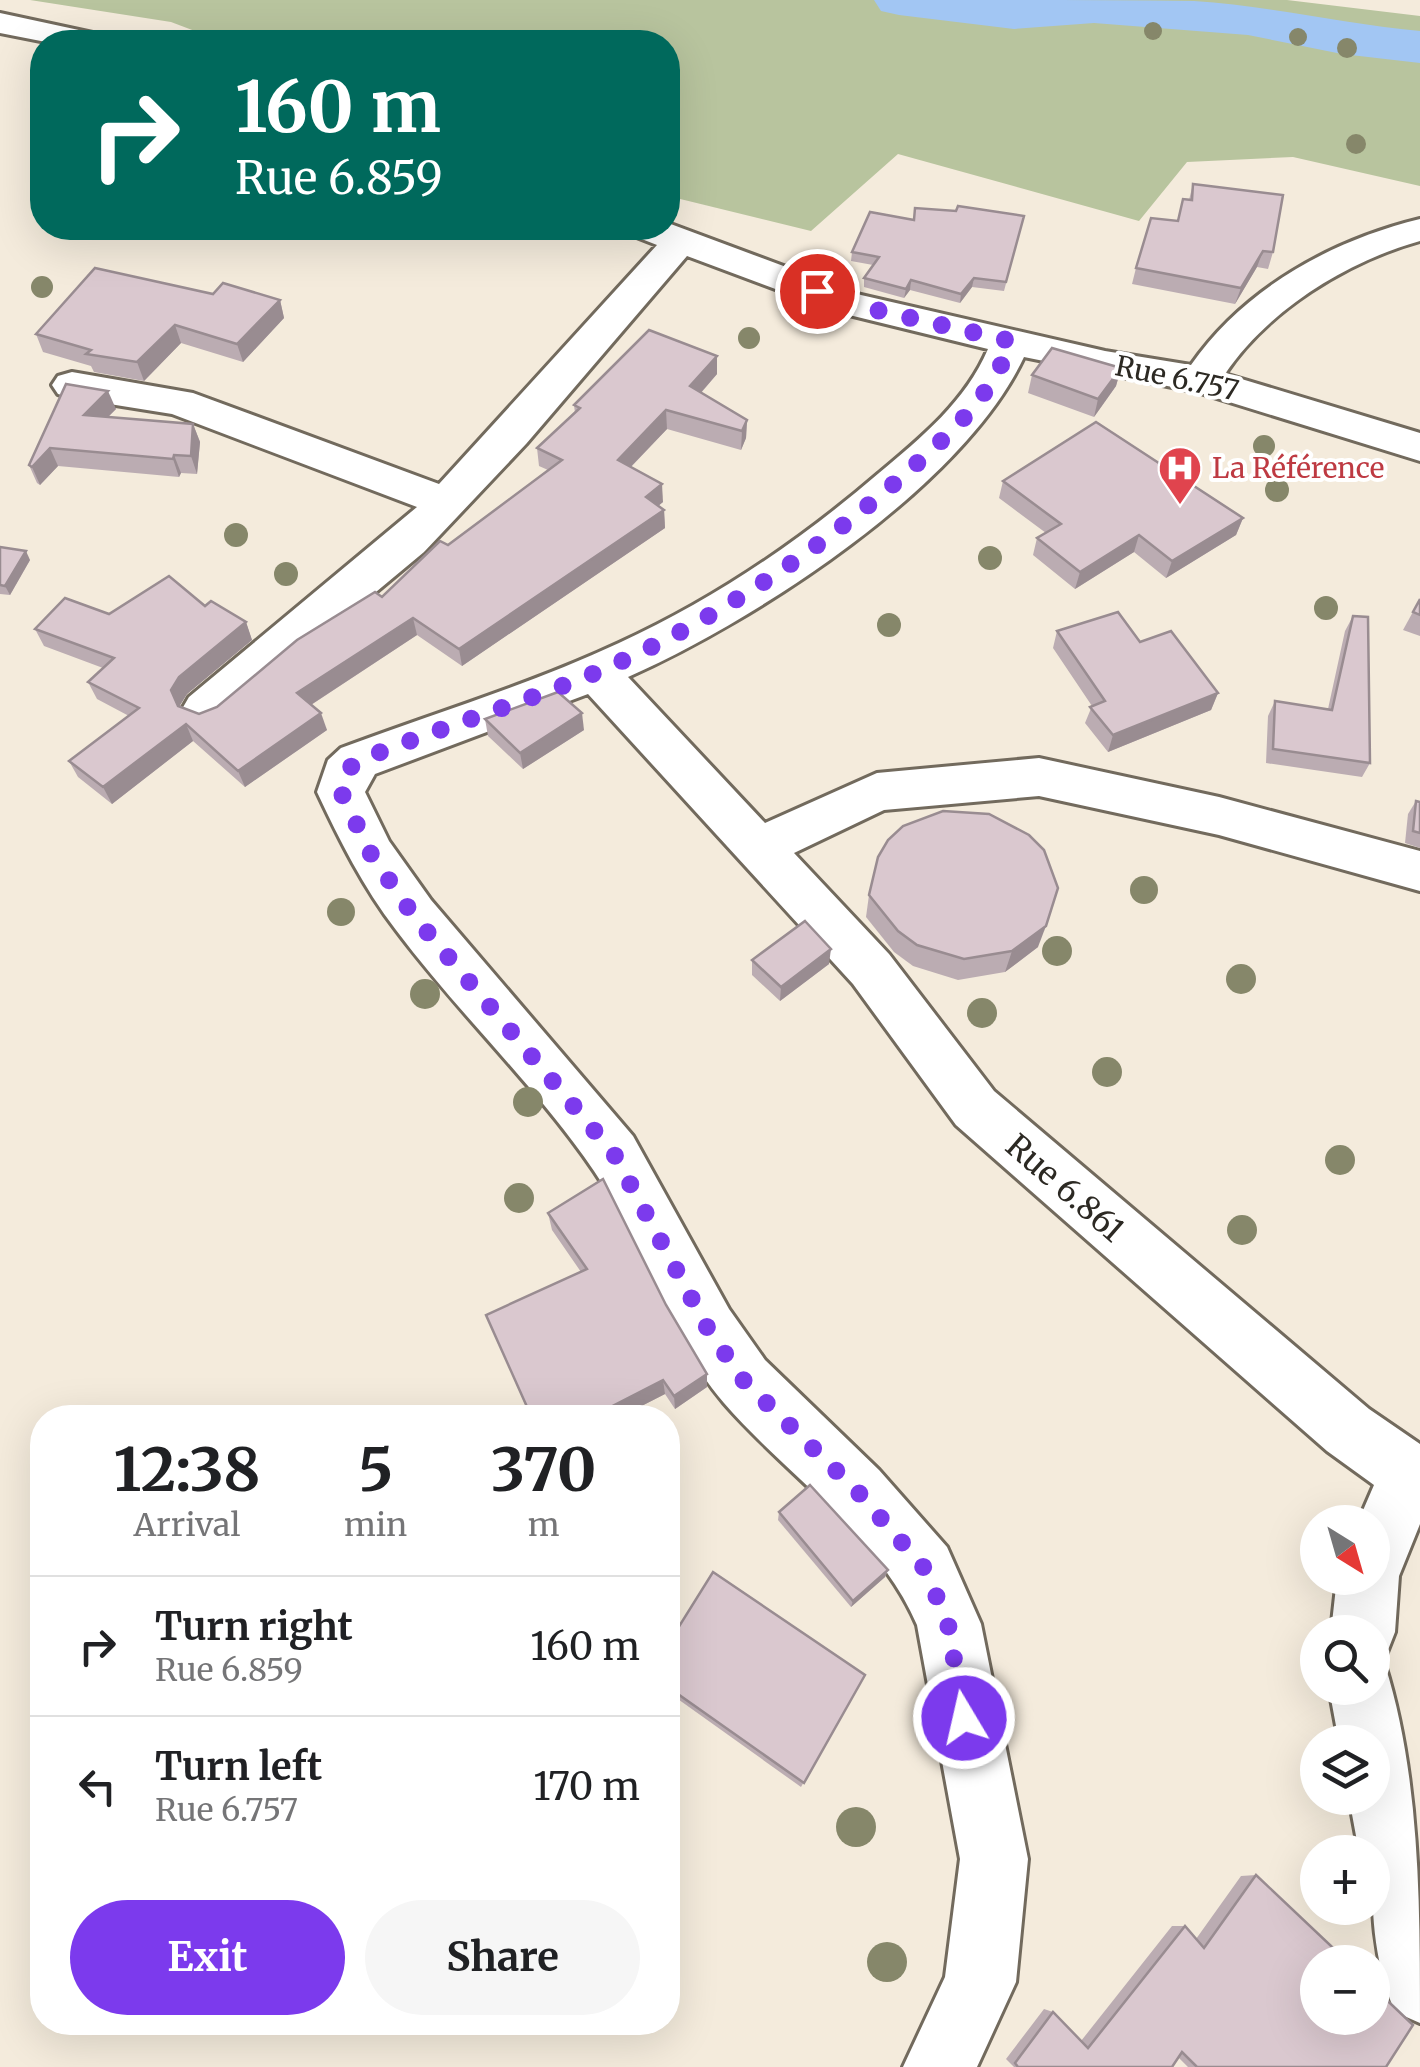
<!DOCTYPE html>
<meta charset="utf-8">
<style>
body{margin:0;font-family:Merriweather,serif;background:#f6f6f6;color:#202124;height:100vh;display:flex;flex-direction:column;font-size:38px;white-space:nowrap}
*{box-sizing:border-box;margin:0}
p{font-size:32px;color:#757577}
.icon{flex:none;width:55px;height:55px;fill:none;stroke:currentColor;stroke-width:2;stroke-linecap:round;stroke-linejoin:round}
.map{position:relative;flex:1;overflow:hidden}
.details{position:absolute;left:30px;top:1405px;width:650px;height:630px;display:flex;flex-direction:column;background:#fff;border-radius:40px;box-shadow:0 10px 40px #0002}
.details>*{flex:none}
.guide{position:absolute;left:30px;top:30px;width:650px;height:210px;border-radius:40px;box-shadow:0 10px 40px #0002;background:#00695c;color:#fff;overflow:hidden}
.needle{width:65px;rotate:143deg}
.controls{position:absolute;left:1300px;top:1505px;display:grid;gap:20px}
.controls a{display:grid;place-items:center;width:90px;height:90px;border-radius:50%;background:#fff;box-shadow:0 10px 40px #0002;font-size:50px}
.pin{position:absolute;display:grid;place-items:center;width:85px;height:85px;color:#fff;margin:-42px;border:5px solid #fff;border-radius:50%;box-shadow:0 2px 10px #0007}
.me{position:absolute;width:110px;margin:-55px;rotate:351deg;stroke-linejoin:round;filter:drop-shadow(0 0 8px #0008)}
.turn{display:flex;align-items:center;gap:35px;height:210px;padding:0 40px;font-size:45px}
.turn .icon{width:130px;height:130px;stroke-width:2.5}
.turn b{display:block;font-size:70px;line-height:85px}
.eta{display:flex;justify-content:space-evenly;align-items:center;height:170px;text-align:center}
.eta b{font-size:60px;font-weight:700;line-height:70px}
.action{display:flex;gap:20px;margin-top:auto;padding:20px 40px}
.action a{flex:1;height:115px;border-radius:60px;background:#7c3aed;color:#fff;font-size:40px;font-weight:700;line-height:115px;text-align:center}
.action a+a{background:#f6f6f6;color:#202124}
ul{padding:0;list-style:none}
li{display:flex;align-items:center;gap:30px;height:140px;padding:0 40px;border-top:2px solid #e0e0e0}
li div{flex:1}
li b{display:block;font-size:38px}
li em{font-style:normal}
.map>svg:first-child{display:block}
.green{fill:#b8c49e}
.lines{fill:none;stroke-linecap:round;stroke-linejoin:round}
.river{fill:#a2c6f3;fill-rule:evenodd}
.minor-casing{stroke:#726a5d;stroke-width:6}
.minor{fill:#fff;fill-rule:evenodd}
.tree{fill:#86876a}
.wall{fill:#bbacb2}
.shaded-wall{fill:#998c91}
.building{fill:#dac8cf;stroke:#998c91;stroke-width:2.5}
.route{stroke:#7c3aed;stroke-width:18;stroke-dasharray:0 32.4}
.labels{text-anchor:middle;stroke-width:8;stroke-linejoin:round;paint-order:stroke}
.far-street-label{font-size:28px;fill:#2c2923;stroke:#fff}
.far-health-label{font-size:28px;fill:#be3a42;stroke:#fff;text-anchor:start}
.street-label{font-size:32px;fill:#2c2923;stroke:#fff}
</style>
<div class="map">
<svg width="1420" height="2067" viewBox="0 0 1420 2067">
<rect width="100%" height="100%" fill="#f4ebdc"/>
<path class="green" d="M30 0H1287L1420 16V186L1293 157 1187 162 1139 221 898 154 811 231 668 196V42H224L171 22Z"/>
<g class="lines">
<path class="river" d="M874 0C980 0 1088 0 1194 1 1270 6 1344 24 1420 31V63L1342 54 1248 35 1094 23 1014 29 899 15 881 11Z"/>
<g class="minor-casing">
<g id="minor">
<path d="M0 13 102 35 106 42H46L0 33Z"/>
<path d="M1420 219V241C1347 261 1267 311 1225 374L1420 433V461L1197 392 1024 357C963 487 756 620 628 677L765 823 877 773 1039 758 1219 797 1420 851V891L1219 835 1039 796 884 810 794 853 889 954 994 1091 1369 1409 1420 1444V1524L1399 1576 1395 1632 1386 1655 1373 1660 1385 1665C1420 1776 1420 1904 1420 2023L1395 2012C1372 1956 1372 1910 1372 1852H1359L1349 1798H1372V1742H1339L1329 1688H1372V1632H1331L1337 1578H1372V1522H1358L1374 1485 1327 1451 956 1125 853 984 588 694 375 774 365 792 389 841 431 900 633 1136 729 1309 765 1360 879 1470 947 1547 981 1624 1028 1859 1016 1982 977 2067H903L945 1977 960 1859 917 1625C878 1534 787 1476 724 1403 666 1335 644 1244 594 1171 536 1086 458 1013 396 930 363 887 340 841 317 792L328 760 341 748C434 713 529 685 619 643 713 600 800 541 879 473 921 438 966 401 988 349L837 312 687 256 526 444 424 552 221 721 205 727 189 721 182 709 189 697 417 507 172 414 72 398 58 394 52 385 58 376 72 372 193 393 439 484 657 245 634 236 629 228H668V223L861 295 1105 351 1191 365C1244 289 1330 241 1420 219Z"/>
</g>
</g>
<use href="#minor" class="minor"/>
</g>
<g class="tree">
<circle cx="1153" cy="31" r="9"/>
<circle cx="1298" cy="37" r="9"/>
<circle cx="1347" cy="48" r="10"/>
<circle cx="1356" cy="144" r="10"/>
<circle cx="42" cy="287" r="11"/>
<circle cx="749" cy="338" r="11"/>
<circle cx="1264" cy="446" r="11"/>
<circle cx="1277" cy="490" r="12"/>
<circle cx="236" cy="535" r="12"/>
<circle cx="990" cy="558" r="12"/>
<circle cx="286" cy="574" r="12"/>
<circle cx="1326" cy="608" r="12"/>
<circle cx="889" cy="625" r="12"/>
<circle cx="1144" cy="890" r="14"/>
<circle cx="341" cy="912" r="14"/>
<circle cx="1057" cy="951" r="15"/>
<circle cx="1241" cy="979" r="15"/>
<circle cx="425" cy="994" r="15"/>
<circle cx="982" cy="1013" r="15"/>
<circle cx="1107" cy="1072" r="15"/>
<circle cx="528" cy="1102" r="15"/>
<circle cx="1340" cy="1160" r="15"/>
<circle cx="519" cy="1198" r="15"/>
<circle cx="1242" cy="1230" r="15"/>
<circle cx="856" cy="1827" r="20"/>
<circle cx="887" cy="1962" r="20"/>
</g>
<g class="wall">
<path d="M1193 184 1273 252 1268 269 1257 267 1235 304 1132 284 1136 268 1177 221 1189 200Z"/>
<path d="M1024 216 1004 291 972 287 960 303 910 290 904 298 864 287V278L873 265 851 261 852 252 914 220Z"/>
<path d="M213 294 280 300 284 318 243 362 181 343 144 381 94 372 91 366 43 352 36 334Z"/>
<path d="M717 356V374L701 393 747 420 746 438 741 450 667 429 631 467 663 502 658 506 664 510 665 528 462 666 417 635 311 705 327 730 245 787 193 741 112 804 78 777 69 761 129 716 97 699 88 682 103 668 44 646 35 629 109 614 205 606 246 622 252 640 187 694 179 706 199 714 217 707 382 597 448 545 548 470 539 466 537 448 575 413 574 405Z"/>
<path d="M1121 368 1116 386 1094 417 1028 393 1032 375Z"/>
<path d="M66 384 116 409 108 417 193 424 200 442 197 474 181 473 179 477 58 466 40 485 37 483 29 465Z"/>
<path d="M1003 481 1243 518 1236 535 1166 578 1134 552 1075 589 1033 555 1037 538 1046 533 999 498Z"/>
<path d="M0 547 30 560 10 595 0 594Z"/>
<path d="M1420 599V636L1403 630Z"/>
<path d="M1353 616 1370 763 1362 777 1266 763 1268 716 1275 701 1328 709 1345 631Z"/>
<path d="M1057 631 1140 642 1218 693 1211 710 1108 752 1085 723 1092 706 1053 648Z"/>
<path d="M485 719 584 730 523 769 488 736Z"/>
<path d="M1416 801 1420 802V848L1405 843 1408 814Z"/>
<path d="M869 895 1038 947 1005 972 958 980 913 966 894 952 866 917Z"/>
<path d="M752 960 829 964 780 1001 752 975Z"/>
<path d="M548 1213 707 1387 675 1409 665 1394 618 1418H531L486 1315 581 1272 552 1230Z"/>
<path d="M779 1512 888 1570 885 1577 851 1607 778 1520Z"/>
<path d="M668 1644 865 1675 801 1787 668 1692Z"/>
<path d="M1256 1875 1386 2067H1188L1178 2057 1172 2067H1014L1006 2059 1044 2009 1053 2012 1081 2041 1172 1926H1185L1196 1939 1241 1876Z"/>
</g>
<g class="shaded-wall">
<path d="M1263 251 1257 267 1235 304 1241 288Z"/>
<path d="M974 278 972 287 960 303 961 294Z"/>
<path d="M911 280 910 290 904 298 906 289Z"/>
<path d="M280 300 284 318 243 362 237 344Z"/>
<path d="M175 325 181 343 144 381 137 362Z"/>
<path d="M717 356V374L690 405V386Z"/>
<path d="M1121 368 1116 386 1094 417 1098 399Z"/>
<path d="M108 391 116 409 92 433 84 415Z"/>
<path d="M666 410 667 429 619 479 618 460Z"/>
<path d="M747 420 746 438 741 450 742 431Z"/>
<path d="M193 424 200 442 197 474 191 456Z"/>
<path d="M50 448 58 466 40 485 32 467Z"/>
<path d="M174 455 181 473 179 477 173 459Z"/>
<path d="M662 484 663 502 647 515 646 497Z"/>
<path d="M664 510 665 528 462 666 459 649Z"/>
<path d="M1243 518 1236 535 1166 578 1172 561Z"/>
<path d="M1139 535 1134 552 1075 589 1080 572Z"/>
<path d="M26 551 30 560 10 595 5 586Z"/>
<path d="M413 618 417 635 303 710 297 693Z"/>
<path d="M246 622 252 640 187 694 179 707 171 690 179 677Z"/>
<path d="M1218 693 1211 710 1108 752 1113 735Z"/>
<path d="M321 713 327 730 245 787 238 771Z"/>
<path d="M582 713 584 730 523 769 520 753Z"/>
<path d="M186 724 193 741 112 804 103 787Z"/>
<path d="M1046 926 1038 947 1005 972 1012 951Z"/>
<path d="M831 949 829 964 780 1001 781 987Z"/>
<path d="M707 1374V1387L675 1409 674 1396Z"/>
<path d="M663 1380 665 1394 618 1418H589Z"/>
<path d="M888 1570 885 1577 851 1607 853 1601Z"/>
</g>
<g class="building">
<path d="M1193 184 1283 195 1273 252 1263 251 1241 288 1136 268 1151 218 1178 221 1183 199 1192 200Z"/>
<path d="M958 206 1024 216 1006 282 974 278 961 294 911 280 906 289 864 278 879 257 852 252 870 212 914 220 915 208 956 211Z"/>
<path d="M95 268 213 294 223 283 280 300 237 344 175 325 137 362 86 354 91 350 36 334Z"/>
<path d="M649 330 717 356 690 386 747 420 742 431 666 410 618 460 662 484 646 497 664 510 459 649 413 618 297 693 321 713 238 771 186 724 103 787 69 761 139 708 88 682 114 658 35 629 65 598 109 614 169 576 205 606 211 601 246 622 179 677 171 690 178 706 199 714 217 707 297 640 375 592 382 597 440 541 448 545 562 460 537 448 580 408 574 405Z"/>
<path d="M1052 348 1121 368 1098 399 1032 375Z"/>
<path d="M66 384 108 391 84 415 193 424 191 456 174 455 173 459 50 448 32 467 29 465Z"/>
<path d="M1096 422 1243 518 1172 561 1139 535 1080 572 1037 538 1061 524 1003 481Z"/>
<path d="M0 547 26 551 5 586 0 585Z"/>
<path d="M1420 599V615L1413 612Z"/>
<path d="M1118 612 1140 642 1171 631 1218 693 1113 735 1090 707 1105 701 1057 631Z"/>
<path d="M1353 616 1368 617 1370 763 1273 749 1275 701 1332 710Z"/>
<path d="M558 692 582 713 520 753 485 719Z"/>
<path d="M1416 801 1420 802V833L1413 831Z"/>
<path d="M943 811 989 814 1029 835 1044 850 1058 888 1046 926 1012 951 964 959 917 945 898 931 869 895 878 857 888 840 903 826Z"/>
<path d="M805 921 831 949 781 987 752 960Z"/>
<path d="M603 1179 666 1305 707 1374 674 1396 663 1380 589 1418H532L486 1315 587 1269 548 1213Z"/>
<path d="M810 1485 888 1570 853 1601 779 1512Z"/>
<path d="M713 1572 865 1675 804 1783 668 1687V1644Z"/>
<path d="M1256 1875 1348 1962H1318V2018H1372V1986L1413 2025 1386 2067H1197L1182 2052 1172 2067H1018L1015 2063 1053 2012 1088 2048 1185 1926 1204 1948Z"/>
</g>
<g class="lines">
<path class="route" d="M817 291 850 304 1011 341C994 393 954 430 914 466 821 550 710 624 595 673 517 705 436 729 358 761L344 773 341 792 371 854 413 915 614 1154 708 1329 744 1381 858 1492 925 1569 948 1624 964 1718"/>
</g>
<defs>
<g id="hospital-pin" transform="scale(2.25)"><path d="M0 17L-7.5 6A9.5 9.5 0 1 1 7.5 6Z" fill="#e0444e" stroke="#fff"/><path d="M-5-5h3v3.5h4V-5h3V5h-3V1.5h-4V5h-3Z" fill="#fff"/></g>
</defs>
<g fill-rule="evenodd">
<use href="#hospital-pin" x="1180" y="468"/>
</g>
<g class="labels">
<g class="far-street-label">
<text transform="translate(1177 378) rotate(12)" y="10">Rue 6.757</text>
</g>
<g class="far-health-label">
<text x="1212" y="478">La Référence</text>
</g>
<g class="street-label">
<text transform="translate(1065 1188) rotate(41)" y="11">Rue 6.861</text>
</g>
</g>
</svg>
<div class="controls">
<a><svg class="needle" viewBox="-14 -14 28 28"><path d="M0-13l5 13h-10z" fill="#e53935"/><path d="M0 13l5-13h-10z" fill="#757577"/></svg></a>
<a><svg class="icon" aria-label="search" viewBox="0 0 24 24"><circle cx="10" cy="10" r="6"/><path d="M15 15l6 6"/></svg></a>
<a><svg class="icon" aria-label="layers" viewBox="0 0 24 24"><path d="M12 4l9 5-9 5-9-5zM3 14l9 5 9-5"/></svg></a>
<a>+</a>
<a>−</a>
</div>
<div class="pin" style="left:817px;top:291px;background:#d93025"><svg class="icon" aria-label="arrive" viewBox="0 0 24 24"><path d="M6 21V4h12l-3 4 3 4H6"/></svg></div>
<svg class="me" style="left:964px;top:1718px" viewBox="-20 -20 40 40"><circle r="17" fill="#7c3aed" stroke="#fff" stroke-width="3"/><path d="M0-11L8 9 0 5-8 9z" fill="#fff"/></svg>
<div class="guide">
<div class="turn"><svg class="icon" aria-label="right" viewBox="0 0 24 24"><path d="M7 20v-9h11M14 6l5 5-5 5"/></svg><div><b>160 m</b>Rue 6.859</div></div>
</div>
<section class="details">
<div class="eta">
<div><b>12:38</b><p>Arrival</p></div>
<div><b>5</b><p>min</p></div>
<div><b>370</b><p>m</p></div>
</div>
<ul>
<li><svg class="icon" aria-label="right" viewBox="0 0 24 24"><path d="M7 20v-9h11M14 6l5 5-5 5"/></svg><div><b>Turn right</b><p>Rue 6.859</p></div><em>160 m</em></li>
<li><svg class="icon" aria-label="left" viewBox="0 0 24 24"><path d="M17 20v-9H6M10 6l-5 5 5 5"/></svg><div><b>Turn left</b><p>Rue 6.757</p></div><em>170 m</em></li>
</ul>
<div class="action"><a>Exit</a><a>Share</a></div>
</section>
</div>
